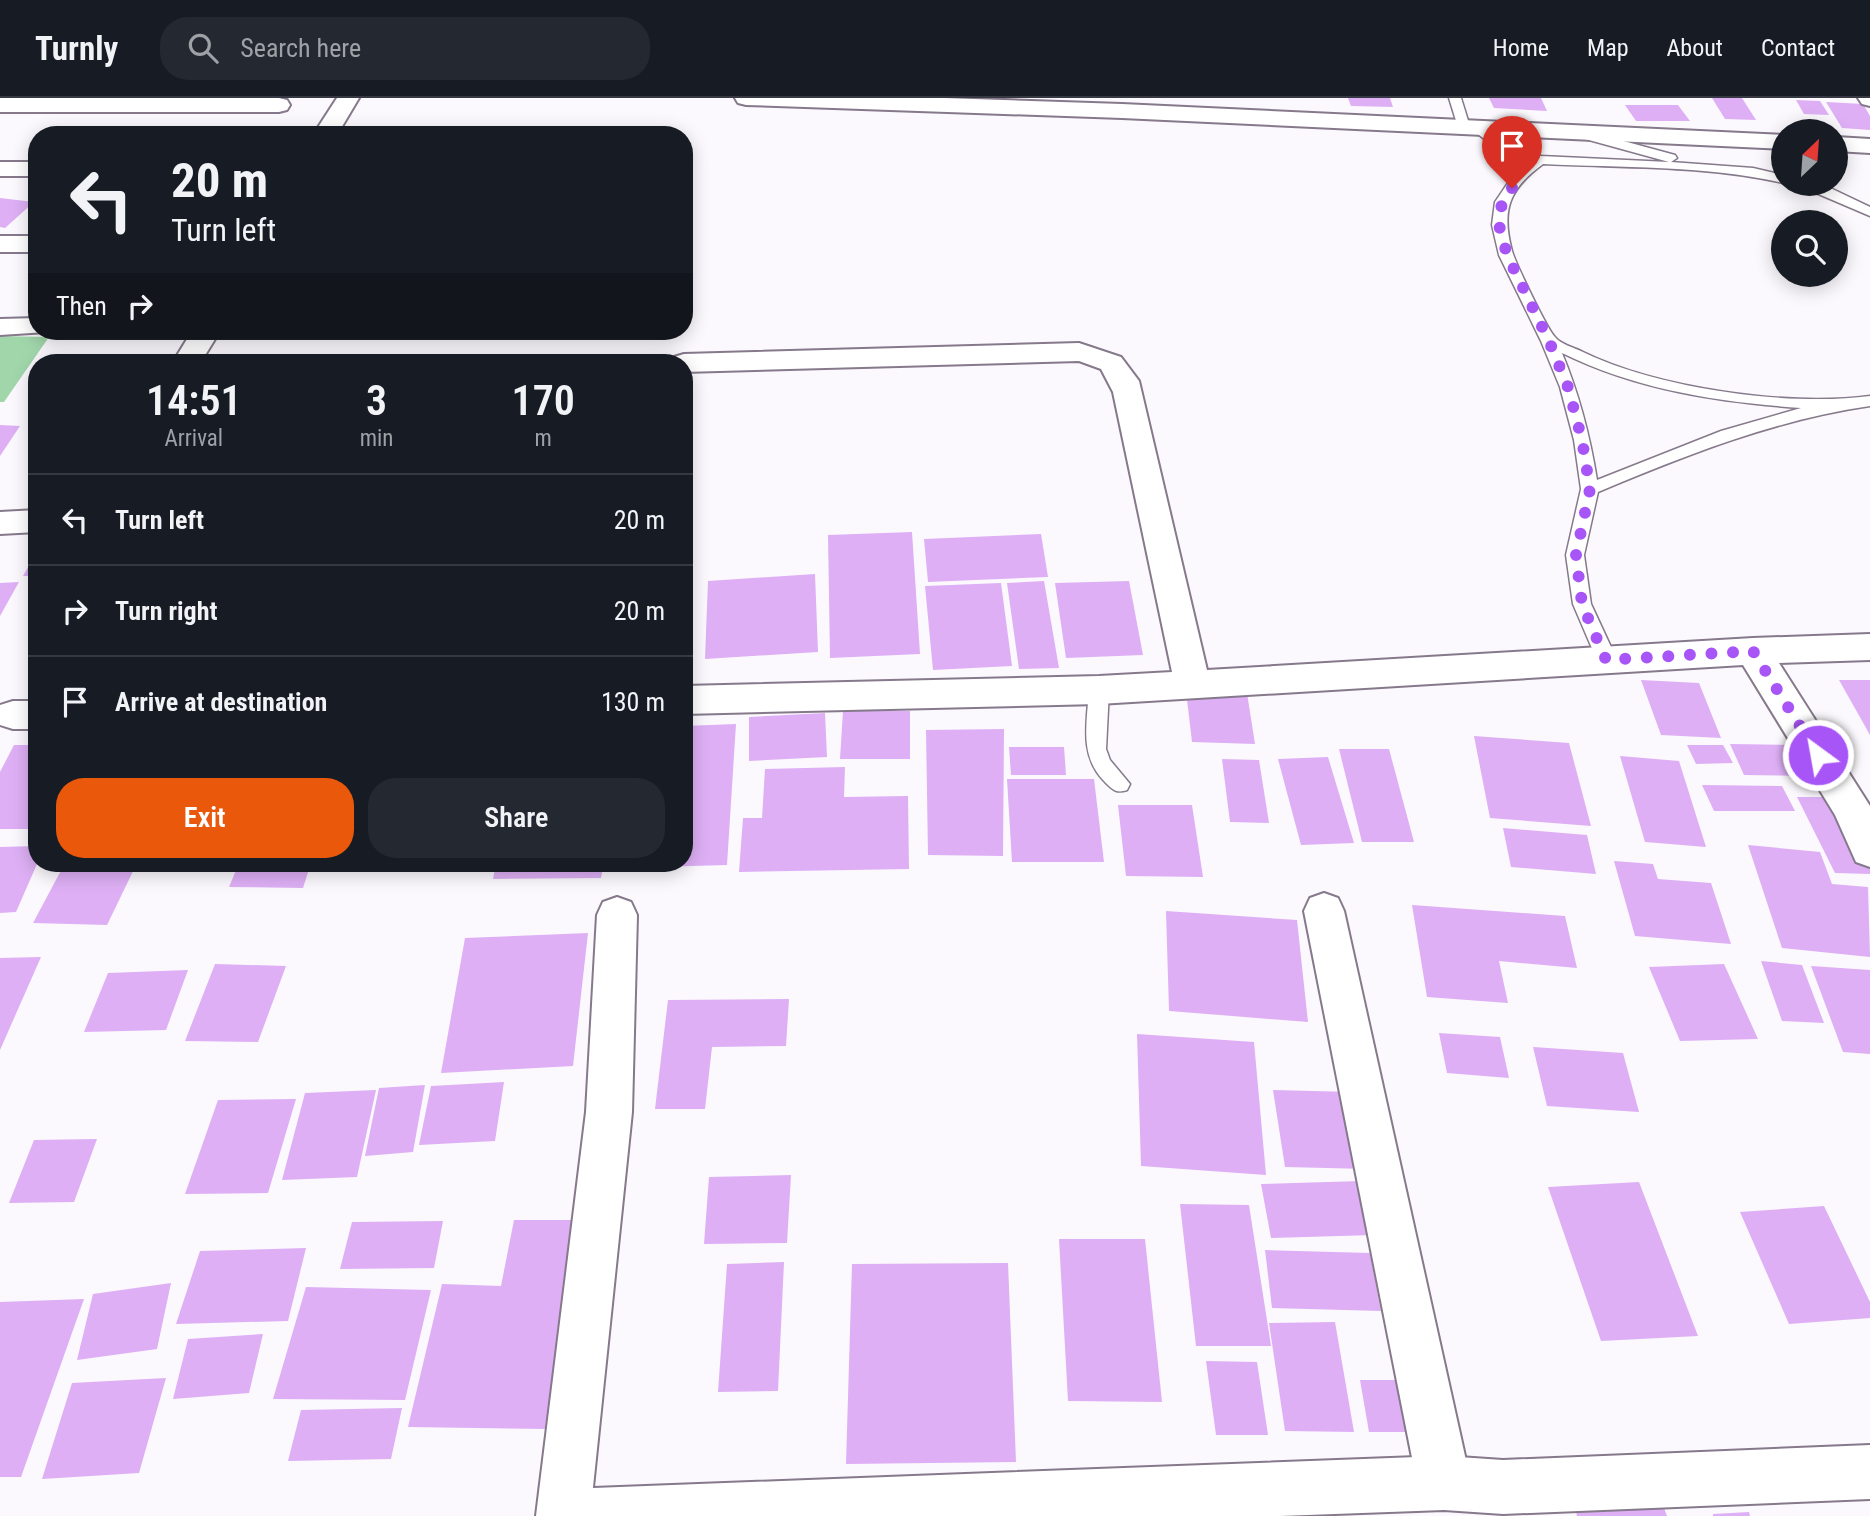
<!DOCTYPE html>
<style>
body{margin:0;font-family:"Roboto Condensed",sans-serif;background:#242831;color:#f1f3f6;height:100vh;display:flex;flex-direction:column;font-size:26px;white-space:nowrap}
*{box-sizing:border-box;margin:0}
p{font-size:23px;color:#9ea1a6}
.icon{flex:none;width:38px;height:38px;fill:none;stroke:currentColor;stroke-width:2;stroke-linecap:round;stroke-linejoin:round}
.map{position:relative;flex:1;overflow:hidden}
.sheet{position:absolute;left:28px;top:256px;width:665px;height:518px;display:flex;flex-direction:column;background:#171b24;border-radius:28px;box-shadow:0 4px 18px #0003}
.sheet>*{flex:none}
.banner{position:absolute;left:28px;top:28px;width:665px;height:214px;border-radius:28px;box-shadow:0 4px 18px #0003;background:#171b24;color:#f1f3f6;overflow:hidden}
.needle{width:46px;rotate:25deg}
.tools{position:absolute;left:1771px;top:21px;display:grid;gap:14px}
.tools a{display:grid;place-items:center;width:77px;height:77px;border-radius:50%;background:#171b24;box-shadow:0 4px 18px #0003;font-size:35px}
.pin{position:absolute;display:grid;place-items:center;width:60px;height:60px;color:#fff;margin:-72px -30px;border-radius:50% 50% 50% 0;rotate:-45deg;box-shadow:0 0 7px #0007}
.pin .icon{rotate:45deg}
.me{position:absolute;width:77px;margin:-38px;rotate:328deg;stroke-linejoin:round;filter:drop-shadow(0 0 5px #0008)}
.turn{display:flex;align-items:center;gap:24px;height:147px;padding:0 28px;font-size:32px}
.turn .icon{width:91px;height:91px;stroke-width:2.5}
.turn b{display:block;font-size:49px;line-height:60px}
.then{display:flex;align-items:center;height:66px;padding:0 28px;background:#0003;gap:14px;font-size:26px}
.eta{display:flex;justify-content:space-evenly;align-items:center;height:119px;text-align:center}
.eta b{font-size:42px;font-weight:600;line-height:49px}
.action{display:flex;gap:14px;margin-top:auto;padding:14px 28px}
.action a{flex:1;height:80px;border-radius:28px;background:#ea580c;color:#fff;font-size:28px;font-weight:600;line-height:80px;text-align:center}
.action a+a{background:#242831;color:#f1f3f6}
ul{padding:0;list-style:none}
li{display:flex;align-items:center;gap:21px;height:91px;padding:0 28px;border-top:2px solid #363941}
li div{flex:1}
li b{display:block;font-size:26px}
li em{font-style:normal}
header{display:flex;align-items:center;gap:42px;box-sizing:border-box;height:98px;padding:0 35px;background:#171b24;border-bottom:2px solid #363941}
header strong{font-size:33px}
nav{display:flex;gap:38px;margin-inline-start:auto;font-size:24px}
.search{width:490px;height:63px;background:#242831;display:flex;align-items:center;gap:18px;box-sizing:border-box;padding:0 24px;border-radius:28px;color:#9ea1a6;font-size:26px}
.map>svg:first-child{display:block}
.green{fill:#a1d6ab}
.building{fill:#deaff5}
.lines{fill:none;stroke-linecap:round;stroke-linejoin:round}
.service-casing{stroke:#85798b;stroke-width:3}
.minor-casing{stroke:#85798b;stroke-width:4}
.tertiary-casing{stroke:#85798b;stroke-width:4}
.service{fill:#fff;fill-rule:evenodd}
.minor{fill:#fff;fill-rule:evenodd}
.tertiary{fill:#fff;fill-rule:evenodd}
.route{stroke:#a855f7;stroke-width:12;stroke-dasharray:0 21.6}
</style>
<header>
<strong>Turnly</strong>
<div class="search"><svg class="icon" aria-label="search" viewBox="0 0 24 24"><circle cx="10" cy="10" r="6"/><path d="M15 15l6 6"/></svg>Search here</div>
<nav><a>Home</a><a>Map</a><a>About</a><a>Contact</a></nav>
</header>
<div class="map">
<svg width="1870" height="1418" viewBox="0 0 1870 1418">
<rect width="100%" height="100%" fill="#fbf9fd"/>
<path class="green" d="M0 238 49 239 4 304H0Z"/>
<g class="building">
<path d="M1348 0H1390L1393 9 1351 8Z"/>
<path d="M1489 0H1541L1547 13 1494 10Z"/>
<path d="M1712 0H1742L1756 22 1725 21Z"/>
<path d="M1796 2 1820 3 1829 17 1804 16Z"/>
<path d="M1826 4 1863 6 1870 18V32L1842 30Z"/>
<path d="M1625 7H1678L1690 23H1636Z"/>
<path d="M0 100 34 104 5 130 0 129Z"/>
<path d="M0 327 20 328 0 358Z"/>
<path d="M912 434 920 556 830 560 828 437Z"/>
<path d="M1041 436 1048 479 928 484 924 441Z"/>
<path d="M37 453V478H23Z"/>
<path d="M815 476 818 554 705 561 708 483Z"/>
<path d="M1044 483 1059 570 1019 571 1007 485Z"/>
<path d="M1129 483 1143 557 1066 560 1055 485Z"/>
<path d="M19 484 0 518V485Z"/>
<path d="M1001 485 1012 568 933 572 925 488Z"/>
<path d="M1641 582 1699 585 1721 640 1661 637Z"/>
<path d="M1839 582H1870V637Z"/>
<path d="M1186 593 1247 595 1255 646 1192 644Z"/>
<path d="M843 613H910V661H840Z"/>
<path d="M825 615 827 659 749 663V619Z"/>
<path d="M736 626 727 767 657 769V765H684V628Z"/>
<path d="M1004 631 1003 758 928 757 926 632Z"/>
<path d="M1474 638 1569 645 1591 728 1490 720Z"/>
<path d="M1730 646 1799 647 1814 678 1744 677Z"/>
<path d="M14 647H37V731H0V674Z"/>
<path d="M1687 647H1723L1733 665 1696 666Z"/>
<path d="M1009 649H1064L1066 677H1011Z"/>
<path d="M1339 651H1389L1414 744H1362Z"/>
<path d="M1620 658 1679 663 1706 749 1645 744Z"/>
<path d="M1328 659 1354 745 1301 747 1278 661Z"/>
<path d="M1222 661 1259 662 1269 725 1230 724Z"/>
<path d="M845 669 844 699 908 698 909 771 739 774 743 720H762L765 671Z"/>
<path d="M1007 681H1094L1104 764H1012Z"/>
<path d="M1702 687 1782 688 1795 713H1714Z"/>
<path d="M1797 699H1835L1870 769V776L1835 775Z"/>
<path d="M1118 707H1192L1203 779 1126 778Z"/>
<path d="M1503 730 1587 737 1596 776 1511 769Z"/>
<path d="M1748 747 1820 754 1832 786 1868 789 1870 859 1782 850Z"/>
<path d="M37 748V766L16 814 0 815V749Z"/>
<path d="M1614 763 1653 766 1658 781 1711 785 1731 846 1635 838Z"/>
<path d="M65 765H137L107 827 33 825Z"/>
<path d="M239 765H311L303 790 229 789Z"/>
<path d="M496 765H604L601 780 493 781Z"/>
<path d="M1412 807 1565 818 1577 870 1499 863 1508 905 1427 899Z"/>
<path d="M1166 813 1297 822 1308 924 1169 913Z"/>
<path d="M588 835 573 968 441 975 465 840Z"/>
<path d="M41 859 0 952V860Z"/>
<path d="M1761 863 1802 867 1824 925 1782 923Z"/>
<path d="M215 866 286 868 258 944 185 943Z"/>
<path d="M1724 866 1758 941 1680 943 1649 869Z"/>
<path d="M1811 868 1870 872V956L1843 954Z"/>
<path d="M188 872 166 932 84 934 108 875Z"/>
<path d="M789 901 786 948 712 949 705 1011H655L668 902Z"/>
<path d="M1439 935 1500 939 1509 980 1447 975Z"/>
<path d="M1137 936 1254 944 1266 1077 1141 1068Z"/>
<path d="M1533 949 1623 955 1639 1014 1547 1008Z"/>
<path d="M504 984 495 1043 419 1047 431 988Z"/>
<path d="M425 987 413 1054 365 1058 379 990Z"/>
<path d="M376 992 357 1079 282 1082 305 995Z"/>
<path d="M1273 992 1353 994 1368 1071 1285 1069Z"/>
<path d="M296 1001 268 1095 185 1096 218 1002Z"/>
<path d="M97 1041 74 1104 9 1105 34 1042Z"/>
<path d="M791 1077 787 1145 704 1146 709 1079Z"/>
<path d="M1361 1083 1374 1137 1271 1140 1261 1086Z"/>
<path d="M1639 1084 1698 1238 1601 1243 1548 1089Z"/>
<path d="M1180 1106 1249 1107 1271 1248H1196Z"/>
<path d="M1824 1108 1870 1204V1220L1789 1226 1740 1114Z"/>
<path d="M514 1122H587L567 1214 546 1331 408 1329 442 1186 501 1188Z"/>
<path d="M443 1123 434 1170 340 1171 352 1124Z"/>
<path d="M1059 1141H1145L1162 1304 1068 1303Z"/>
<path d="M306 1150 288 1223 176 1226 200 1153Z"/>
<path d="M1265 1152 1370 1155 1381 1213 1272 1210Z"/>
<path d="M784 1164 778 1293 718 1294 727 1166Z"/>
<path d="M1008 1165 1016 1364 846 1366 852 1166Z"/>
<path d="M171 1185 157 1251 77 1262 93 1196Z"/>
<path d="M306 1189 431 1192 405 1302 273 1301Z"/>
<path d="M84 1201 21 1379H0V1204Z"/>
<path d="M1335 1224 1354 1334 1285 1333 1269 1225Z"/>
<path d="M263 1236 249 1295 173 1301 188 1241Z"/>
<path d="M1206 1263 1257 1264 1268 1337H1216Z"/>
<path d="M166 1280 139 1375 42 1381 72 1285Z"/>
<path d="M1360 1282H1398L1408 1334H1369Z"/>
<path d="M402 1310 391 1361 288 1363 301 1312Z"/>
<path d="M1664 1410 1667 1418H1577L1576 1414Z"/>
<path d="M1749 1414 1750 1418H1713V1416Z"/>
</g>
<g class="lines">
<g class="service-casing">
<g id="service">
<path d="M1449 0H1461L1470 29 1469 32H1459L1458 29Z"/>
<path d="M1479 26 1510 47 1541 58 1669 64 1578 39V33L1583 32 1675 57 1677 60 1671 64 1753 70 1783 77V85C1705 67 1622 70 1543 66 1509 91 1501 112 1512 153 1515 164 1547 231 1555 239 1560 246 1575 250 1583 254 1657 290 1788 309 1870 298V308C1774 322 1687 357 1598 394L1584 457 1591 506 1617 562 1614 567 1607 569 1600 567 1597 562 1573 506 1566 457 1581 391 1574 342 1560 289 1541 243 1499 157 1492 127 1495 104 1516 73 1530 63 1500 53 1474 33 1473 30ZM1562 255C1637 292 1718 304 1801 310L1721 333 1597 382C1590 338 1579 296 1562 255Z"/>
<path d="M1795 86 1824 87 1870 109V118Z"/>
<path d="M1099 585 1106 587 1109 592 1106 651 1110 662 1130 686 1127 692C1116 696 1112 691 1104 683 1079 657 1087 625 1089 592L1092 587Z"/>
</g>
</g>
<g class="minor-casing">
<g id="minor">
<path d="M0 0H279L287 2 290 7 287 12 279 14H0Z"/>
<path d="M337 0H359L337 37H313Z"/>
<path d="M735 0H945L1122 6 1783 37V51L1122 20 746 7 738 5Z"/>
<path d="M1858 0H1870V8L1862 6Z"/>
<path d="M1836 39 1870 41V55L1836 53Z"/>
<rect x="0" y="64" width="37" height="14"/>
<rect x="0" y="138" width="37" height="16"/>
<path d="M37 220V233L47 234 0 237V221Z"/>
<path d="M192 233H220L204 259 205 264H177L176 259Z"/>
<path d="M1079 245 1121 259 1139 283 1207 572 1753 540 1870 536V562L1779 565 1870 708V769L1856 764 1835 717 1743 567 1099 606 684 616V588L1099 578 1172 574 1113 294 1101 271 1079 263 684 274V264H670L674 259 684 256Z"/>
<path d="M37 412V434L0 436V414Z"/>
<path d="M13 603H37V631H13L0 627V607Z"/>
<path d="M1324 795 1338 800 1344 813 1471 1385 1463 1404 1444 1412 1425 1404 1417 1385 1304 813 1310 800Z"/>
<path d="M617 799 631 804 637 817 632 1014 590 1418H536L586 1014 597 817 603 804Z"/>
</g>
</g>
<g class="tertiary-casing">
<path id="tertiary" d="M1870 1347V1401L1503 1416 1444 1412 1280 1418H540L548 1399 567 1391 1444 1358 1503 1362Z"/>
</g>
<use href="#service" class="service"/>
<use href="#minor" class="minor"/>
<use href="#tertiary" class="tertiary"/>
</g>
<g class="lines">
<path class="route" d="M1512 90 1502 104 1499 127 1507 157 1549 243 1568 289 1582 342 1590 391 1576 457 1582 506 1606 562 1753 553 1818 657"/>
</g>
</svg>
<div class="tools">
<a><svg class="needle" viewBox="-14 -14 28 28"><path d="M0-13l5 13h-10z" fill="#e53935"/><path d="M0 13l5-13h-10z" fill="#9ea1a6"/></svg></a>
<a><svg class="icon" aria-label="search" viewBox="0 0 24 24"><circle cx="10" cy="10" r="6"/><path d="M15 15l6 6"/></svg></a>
</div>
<div class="pin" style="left:1512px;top:90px;background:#d93025"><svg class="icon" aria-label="arrive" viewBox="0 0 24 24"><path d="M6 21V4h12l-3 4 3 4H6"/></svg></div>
<svg class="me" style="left:1818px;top:657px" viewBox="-20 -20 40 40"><circle r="17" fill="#a855f7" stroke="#fff" stroke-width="3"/><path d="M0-11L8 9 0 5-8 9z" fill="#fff"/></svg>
<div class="banner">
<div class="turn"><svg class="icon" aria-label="left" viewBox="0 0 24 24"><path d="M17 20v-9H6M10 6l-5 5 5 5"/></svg><div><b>20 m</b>Turn left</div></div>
<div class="then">Then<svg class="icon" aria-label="right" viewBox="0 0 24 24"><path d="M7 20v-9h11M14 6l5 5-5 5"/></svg></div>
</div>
<section class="sheet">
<div class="eta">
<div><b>14:51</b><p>Arrival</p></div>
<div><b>3</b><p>min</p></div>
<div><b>170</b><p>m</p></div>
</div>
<ul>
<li><svg class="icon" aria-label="left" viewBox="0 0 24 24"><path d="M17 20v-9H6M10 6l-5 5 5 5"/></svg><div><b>Turn left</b></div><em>20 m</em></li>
<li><svg class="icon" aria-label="right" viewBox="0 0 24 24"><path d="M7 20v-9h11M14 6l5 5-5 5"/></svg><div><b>Turn right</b></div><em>20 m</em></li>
<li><svg class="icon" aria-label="arrive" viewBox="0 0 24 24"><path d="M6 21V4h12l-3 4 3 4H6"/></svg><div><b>Arrive at destination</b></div><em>130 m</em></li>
</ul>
<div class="action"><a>Exit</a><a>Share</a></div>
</section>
</div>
